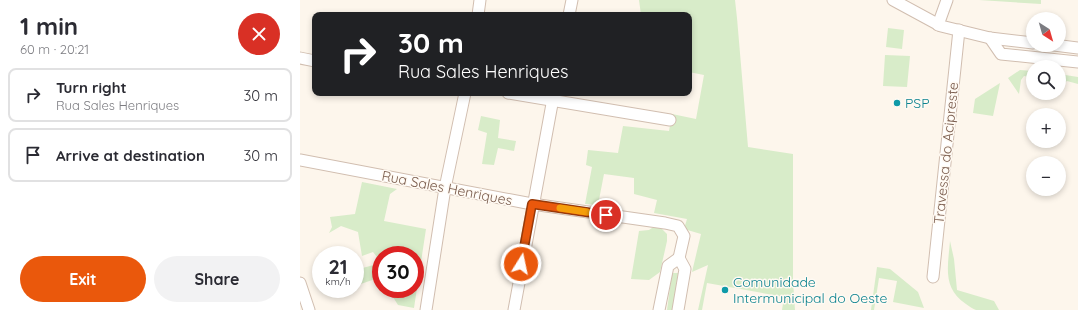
<!DOCTYPE html>
<meta charset="utf-8">
<style>
body{margin:0;font-family:Quicksand,sans-serif;background:#f2f2f3;color:#2b2b33;height:100vh;display:flex;flex-direction:column;font-size:15px;white-space:nowrap}
*{box-sizing:border-box;margin:0}
p{font-size:13px;color:#7c7c81}
.icon{flex:none;width:22px;height:22px;fill:none;stroke:currentColor;stroke-width:2;stroke-linecap:round;stroke-linejoin:round}
.map{position:relative;flex:1;overflow:hidden}
.side{display:flex;flex-direction:column;background:#fff;width:300px}
.side>*{flex:none}
.hud{position:absolute;left:12px;top:12px;width:380px;height:84px;border-radius:8px;box-shadow:0 2px 6px #0003;background:#202124;color:#fff;overflow:hidden}
.needle{width:26px;rotate:143deg}
.tools{position:absolute;left:726px;top:12px;display:grid;gap:8px}
.tools a{display:grid;place-items:center;width:40px;height:40px;border-radius:50%;background:#fff;box-shadow:0 2px 6px #0003;font-size:20px}
.speed{position:absolute;left:12px;top:246px;display:flex;gap:8px;font-size:20px;font-weight:700;text-align:center}
.speed>*{display:grid;place-content:center;width:52px;height:52px;border-radius:50%;background:#fff;box-shadow:0 2px 6px #0003;line-height:1}
.speed small{font-size:10px;font-weight:400}
.speed .limit{border:6px solid #d22;background:#fff;color:#111}
.pin{position:absolute;display:grid;place-items:center;width:34px;height:34px;color:#fff;margin:-17px;border:2px solid #fff;border-radius:50%;box-shadow:0 1px 4px #0007}
.me{position:absolute;width:44px;margin:-22px;rotate:10deg;stroke-linejoin:round;filter:drop-shadow(0 0 3px #0008)}
.turn{display:flex;align-items:center;gap:14px;height:84px;padding:0 20px;font-size:18px}
.turn .icon{width:52px;height:52px;stroke-width:2.5}
.turn b{display:block;font-size:28px;line-height:34px}
.round{display:grid;place-items:center;flex:none;width:42px;height:42px;border-radius:21px;background:#f2f2f3}
.headline{display:flex;align-items:center;justify-content:space-between;height:68px;padding:0 20px}
h1{font-size:24px;font-weight:800;line-height:30px}
.cta{display:flex;gap:8px;margin-top:auto;padding:8px 20px}
.cta a{flex:1;height:46px;border-radius:24px;background:#ea580c;color:#fff;font-size:16px;font-weight:800;line-height:46px;text-align:center}
.cta a+a{background:#f2f2f3;color:#2b2b33}
ul{padding:0;list-style:none}
li{display:flex;align-items:center;gap:12px;height:54px;margin:0 8px 6px;padding:0 12px;border:2px solid #e1e1e2;border-radius:8px}
li div{flex:1}
li b{display:block;font-size:15px}
li em{font-style:normal}
main{display:flex;flex:1;min-height:0}
.map>svg:first-child{display:block}
.green{fill:#d8ecc9}
.lines{fill:none;stroke-linecap:round;stroke-linejoin:round}
.minor-casing{stroke:#d1beb0;stroke-width:13}
.minor{stroke:#fff;stroke-width:11}
.route-casing{stroke:#983908;stroke-width:10}
.route{stroke:#ea580c;stroke-width:7}
.slow{stroke:#f59e0b;stroke-width:7}
.culture-dot{fill:#0f9aa8;stroke:#fffaf3;stroke-width:1.5}
.labels{text-anchor:middle;stroke-width:3;stroke-linejoin:round;paint-order:stroke}
.culture-label{font-size:14px;fill:#0d838f;stroke:#fffaf3;text-anchor:start}
.street-label{font-size:14px;fill:#7a5c4d;stroke:#fffaf3}
</style>
<main>
<section class="side">
<div class="headline"><div><h1>1 min</h1><p>60 m · 20:21</p></div><a class="round" style="background:#d93025;color:#fff"><svg class="icon" aria-label="close" viewBox="0 0 24 24"><path d="M6 6l12 12M18 6L6 18"/></svg></a></div>
<ul>
<li><svg class="icon" aria-label="right" viewBox="0 0 24 24"><path d="M7 20v-9h11M14 6l5 5-5 5"/></svg><div><b>Turn right</b><p>Rua Sales Henriques</p></div><em>30 m</em></li>
<li><svg class="icon" aria-label="arrive" viewBox="0 0 24 24"><path d="M6 21V4h12l-3 4 3 4H6"/></svg><div><b>Arrive at destination</b></div><em>30 m</em></li>
</ul>
<div class="cta"><a>Exit</a><a>Share</a></div>
</section>
<div class="map">
<svg width="778" height="310" viewBox="0 0 778 310">
<rect width="100%" height="100%" fill="#fdf6ec"/>
<g class="green">
<path d="M339 0H435L437 18 448 147 493 154V281L495 310H482L484 297 407 283 402 310H398L408 265 392 272 401 234 384 229 387 219 354 213 357 200 334 194V178L304 174 298 205 285 204 292 167 286 165 288 150 318 153 323 126 369 131 372 114 396 119 404 75 389 72V15H341Z"/>
<path d="M679 0H741V4Z"/>
<path d="M588 28 604 30 602 49 586 47Z"/>
<path d="M585 55 610 56 607 87 583 86Z"/>
<path d="M720 70 733 71V78L724 76 721 80 719 94 708 78Z"/>
<path d="M759 74 778 77V84L767 81 762 84 759 83Z"/>
<path d="M700 83 693 116 673 113 675 99Z"/>
<path d="M181 116 200 120 198 138 216 141 214 151 198 148 194 165 182 164 187 133 178 130Z"/>
<path d="M62 182 97 189 90 194 84 221 126 229 114 308 98 305 88 289H115V255H81V262L73 252 62 256 58 232 41 226 29 233 32 227 30 217 55 214Z"/>
<path d="M355 226 361 228 367 234V241L360 272 349 280 331 279 339 231 349 230Z"/>
<path d="M650 241 654 259 657 290 694 301 699 310C692 310 684 310 676 310 673 309 669 306 666 304 642 288 648 266 650 241Z"/>
<path d="M81 263V277L55 286V270Z"/>
<path d="M577 267 590 269 618 292 624 308 593 302 597 281 579 278 574 310H571Z"/>
<path d="M372 273H378L373 310H367Z"/>
</g>
<g class="lines">
<g class="minor-casing">
<g id="minor">
<path d="M593 0 641 26 690 38 733 43"/>
<path d="M178 15 180 0"/>
<path d="M269 15 272 0"/>
<path d="M638 25 647 0"/>
<path d="M690 38 701 54 778 62"/>
<path d="M754 45 778 48"/>
<path d="M0 58 15 61"/>
<path d="M208 93 370 120"/>
<path d="M0 160 232 204 365 223 378 226 384 236 379 258"/>
<path d="M633 277 659 30"/>
<path d="M0 283 9 310"/>
<path d="M126 310 145 188 165 93"/>
<path d="M214 310 254 93"/>
<path d="M359 310 368 266 379 258"/>
<path d="M378 310 385 269 379 258"/>
</g>
</g>
<use href="#minor" class="minor"/>
</g>
<g class="lines">
<g class="route-casing">
<path id="route" d="M221 264 232 204 306 215"/>
</g>
<use href="#route" class="route"/>
<path class="slow" d="M260 208 287 212"/>
</g>
<g class="culture-dot">
<circle cx="597" cy="103" r="4"/>
<circle cx="425" cy="290" r="4"/>
</g>
<g class="labels">
<g class="culture-label">
<text x="605" y="108">PSP</text>
<text x="433" y="287">Comunidade<tspan x="433" dy="16">Intermunicipal do Oeste</tspan></text>
</g>
<g class="street-label">
<text transform="translate(646 153) rotate(-84)" y="5">Travessa do Acipreste</text>
<text transform="translate(147 188) rotate(11)" y="5">Rua Sales Henriques</text>
</g>
</g>
</svg>
<div class="tools">
<a><svg class="needle" viewBox="-14 -14 28 28"><path d="M0-13l5 13h-10z" fill="#e53935"/><path d="M0 13l5-13h-10z" fill="#7c7c81"/></svg></a>
<a><svg class="icon" aria-label="search" viewBox="0 0 24 24"><circle cx="10" cy="10" r="6"/><path d="M15 15l6 6"/></svg></a>
<a>+</a>
<a>−</a>
</div>
<div class="speed"><div>21<small>km/h</small></div><div class="limit">30</div></div>
<div class="pin" style="left:306px;top:215px;background:#d93025"><svg class="icon" aria-label="arrive" viewBox="0 0 24 24"><path d="M6 21V4h12l-3 4 3 4H6"/></svg></div>
<svg class="me" style="left:221px;top:264px" viewBox="-20 -20 40 40"><circle r="17" fill="#ea580c" stroke="#fff" stroke-width="3"/><path d="M0-11L8 9 0 5-8 9z" fill="#fff"/></svg>
<div class="hud">
<div class="turn"><svg class="icon" aria-label="right" viewBox="0 0 24 24"><path d="M7 20v-9h11M14 6l5 5-5 5"/></svg><div><b>30 m</b>Rua Sales Henriques</div></div>
</div>
</div>
</main>
